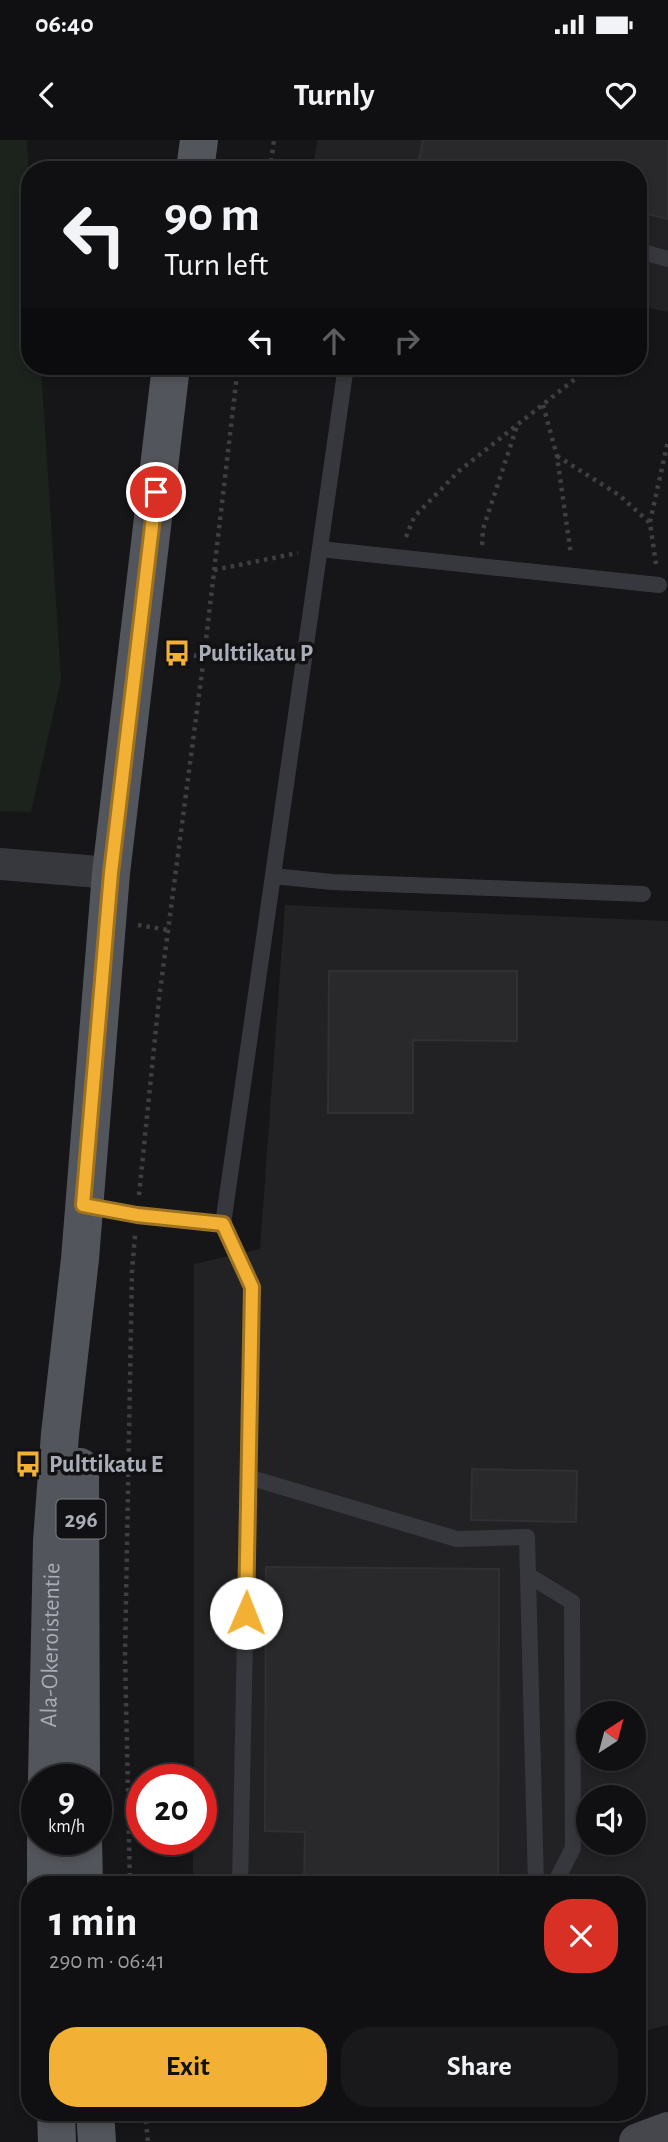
<!DOCTYPE html>
<meta charset="utf-8">
<style>
body{margin:0;font-family:"Alegreya Sans",sans-serif;background:#19191b;color:#f1f3f6;height:100vh;display:flex;flex-direction:column;font-size:26px;white-space:nowrap}
*{box-sizing:border-box;margin:0}
p{font-size:23px;color:#9c9d9f}
.icon{flex:none;width:38px;height:38px;fill:none;stroke:currentColor;stroke-width:2;stroke-linecap:round;stroke-linejoin:round}
.map{position:relative;flex:1;overflow:hidden}
.panel{position:absolute;left:21px;top:1736px;width:625px;height:245px;display:flex;flex-direction:column;background:#101012;border-radius:28px;box-shadow:0 4px 10px #0003,0 0 0 2px #303032}
.panel>*{flex:none}
.guide{position:absolute;left:21px;top:21px;width:626px;height:214px;border-radius:28px;box-shadow:0 4px 10px #0003,0 0 0 2px #303032;background:#101012;color:#f1f3f6;overflow:hidden}
.needle{width:46px;rotate:36deg}
.buttons{position:absolute;left:576px;top:1561px;display:grid;gap:14px}
.buttons a{display:grid;place-items:center;width:70px;height:70px;border-radius:50%;background:#101012;box-shadow:0 4px 10px #0003,0 0 0 2px #303032;font-size:35px}
.speed{position:absolute;left:21px;top:1624px;display:flex;gap:14px;font-size:35px;font-weight:700;text-align:center}
.speed>*{display:grid;place-content:center;width:91px;height:91px;border-radius:50%;background:#101012;box-shadow:0 4px 10px #0003,0 0 0 2px #303032;line-height:1}
.speed small{font-size:18px;font-weight:400}
.speed .limit{border:10px solid #d22;background:#fff;color:#111}
.pin{position:absolute;display:grid;place-items:center;width:60px;height:60px;color:#fff;margin:-30px;border:4px solid #fff;border-radius:50%;box-shadow:0 2px 7px #0007}
.me{position:absolute;width:77px;margin:-38px;rotate:1deg;stroke-linejoin:round;filter:drop-shadow(0 0 5px #0008)}
.turn{display:flex;align-items:center;gap:24px;height:147px;padding:0 28px;font-size:32px}
.turn .icon{width:91px;height:91px;stroke-width:2.5}
.turn b{display:block;font-size:49px;line-height:60px}
.lanes{display:flex;align-items:center;height:66px;padding:0 28px;background:#0003;justify-content:center;gap:35px;direction:ltr}
.lanes .off{opacity:.35}
.round{display:grid;place-items:center;flex:none;width:74px;height:74px;border-radius:28px;background:#19191b}
.overview{display:flex;align-items:center;justify-content:space-between;height:119px;padding:0 28px}
h1{font-size:42px;font-weight:600;line-height:52px}
.cta{display:flex;gap:14px;margin-top:auto;padding:14px 28px}
.cta a{flex:1;height:80px;border-radius:28px;background:#f2b134;color:#111;font-size:28px;font-weight:600;line-height:80px;text-align:center}
.cta a+a{background:#19191b;color:#f1f3f6}
.status{display:flex;justify-content:space-between;align-items:center;height:49px;padding:0 35px;background:#101012;direction:ltr}
.status svg{height:19px;fill:currentColor}
header{display:flex;justify-content:space-between;align-items:center;height:91px;padding:0 28px;background:#101012;font-size:32px;font-weight:600}
.map>svg:first-child{display:block}
.built{fill:#222225;fill-rule:evenodd}
.green{fill:#1c231d}
.building{fill:#29292c;stroke:#303034;stroke-width:2}
.lines{fill:none;stroke-linecap:round;stroke-linejoin:round}
.path{stroke:#3d3f44;stroke-width:4.5;stroke-dasharray:3.5 5;stroke-linecap:butt}
.lane{stroke:#37383d;stroke-width:16}
.street{stroke:#37383d;stroke-width:32}
.secondary{stroke:#45474d;stroke-width:38}
.primary{stroke:#53555c;stroke-width:38}
.route-casing{stroke:#9d7322;stroke-width:18}
.route{stroke:#f2b134;stroke-width:12}
.labels{text-anchor:middle;stroke-width:7;stroke-linejoin:round;paint-order:stroke}
.shield{fill:#111113;stroke:#7b7e86;stroke-width:2}
.shield-label{font-size:23px;font-weight:bold;fill:#a8adb8}
.poi-label{font-size:24px;font-weight:bold;fill:#a8adb8;stroke:#111113;text-anchor:start}
.street-label{font-size:24px;fill:#a8adb8;stroke:#111113}
</style>
<div class="status"><b>06:40</b><svg viewBox="0 0 49 12"><path d="M0 12V9h3v3zM5 12V6h3v6zM10 12V3h3v9zM15 12V0h3v12zM26 1h20v11H26zM47 4h2v5h-2z"/></svg></div>
<header><svg class="icon" aria-label="back" viewBox="0 0 24 24"><path d="M15 5l-7 7 7 7"/></svg>Turnly<svg class="icon" aria-label="heart" viewBox="0 0 24 24"><path d="M12 20l-8-8c-3-5 5-10 8-4 3-6 11-1 8 4z"/></svg></header>
<div class="map">
<svg width="668" height="2002" viewBox="0 0 668 2002">
<rect width="100%" height="100%" fill="#161618"/>
<g class="built">
<path d="M318 0H668V172L639 166V30H312Z"/>
<path d="M285 765 668 781V1885L637 1893V1745H193V1699H201V1640H194V1124L260 1109ZM588 1573H634V1619H588ZM588 1657H634V1703H588Z"/>
</g>
<path class="green" d="M0 0H27L30 47V226H41L61 540 31 672 0 671Z"/>
<g class="building">
<path d="M423 0H668V79L639 72V30H458L419 20Z"/>
<path d="M329 831H517V901L413 900V973H328Z"/>
<path d="M472 1329 577 1331 576 1382 471 1380Z"/>
<path d="M266 1427 499 1429 498 1745H304L305 1692 265 1691Z"/>
</g>
<g class="lines">
<g class="path">
<path d="M270 30 274 0"/>
<path d="M639 142 644 134"/>
<path d="M543 265 557 316 571 415"/>
<path d="M557 316 619 355 650 383 656 424"/>
<path d="M650 382 668 301"/>
<path d="M406 397 414 377 459 331 575 239 585 226"/>
<path d="M482 405 483 389 518 283"/>
<path d="M214 430 298 413"/>
<path d="M177 513 204 517"/>
<path d="M138 785 168 790"/>
<path d="M139 1055 159 859 204 517 238 226"/>
<path d="M130 1745 125 1515 132 1131 135 1095"/>
<path d="M145 1972 148 2002"/>
</g>
<g class="lane">
<path d="M639 111 668 119"/>
<path d="M320 409 659 445"/>
<path d="M273 736 332 742 643 754"/>
<path d="M83 1065 137 1075 223 1084 346 226"/>
<path d="M223 1084 252 1147 240 1745"/>
<path d="M248 1337 457 1399 527 1397 536 1745"/>
<path d="M528 1435 572 1462 573 1708 554 1745"/>
</g>
<path class="street" d="M0 724 111 733"/>
<path class="secondary" d="M638 2002 668 1991"/>
<g class="primary">
<path d="M195 30 199 0"/>
<path d="M80 1327 81 1640"/>
<path id="s1" d="M47 1640 52 1401 60 1294 80 1119 111 733 171 226"/>
<path d="M83 1699 84 1745"/>
<path d="M46 1745V1699"/>
<path d="M56 1972 57 2002"/>
<path d="M95 1972 97 2002"/>
</g>
</g>
<g class="lines">
<g class="route-casing">
<path id="route" d="M156 352 111 733 83 1065 137 1075 223 1084 252 1147 246 1473"/>
</g>
<use href="#route" class="route"/>
</g>
<defs>
<g id="bus-bare" transform="scale(2.1)"><path d="M-5-6H5V4H4V6H2V4H-2V6H-4V4H-5ZM-3.5-4V0h7V-4ZM-3.5 1.2v1.5H-2V1.2ZM2 1.2v1.5H3.5V1.2Z" fill="#f2b134" stroke="#111113" stroke-width="2.5" paint-order="stroke"/></g>
</defs>
<g fill-rule="evenodd">
<use href="#bus-bare" x="177" y="513"/>
<use href="#bus-bare" x="28" y="1324"/>
</g>
<g class="labels">
<rect class="shield" x="56.5" y="1359.5" width="49" height="39" rx="5"/>
<g class="shield-label">
<text x="81" y="1387">296</text>
</g>
<g class="poi-label">
<text x="198" y="521">Pulttikatu P</text>
<text x="49" y="1332">Pulttikatu E</text>
</g>
<g class="street-label">
<text dy="8" stroke="none"><textPath href="#s1" startOffset="135">Ala-Okeroistentie</textPath></text>
</g>
</g>
</svg>
<div class="buttons">
<a><svg class="needle" viewBox="-14 -14 28 28"><path d="M0-13l5 13h-10z" fill="#e53935"/><path d="M0 13l5-13h-10z" fill="#9c9d9f"/></svg></a>
<a><svg class="icon" aria-label="sound" viewBox="0 0 24 24"><path d="M4 9h4l5-4v14l-5-4H4zM17 9q2 3 0 6"/></svg></a>
</div>
<div class="speed"><div>9<small>km/h</small></div><div class="limit">20</div></div>
<div class="pin" style="left:156px;top:352px;background:#d93025"><svg class="icon" aria-label="arrive" viewBox="0 0 24 24"><path d="M6 21V4h12l-3 4 3 4H6"/></svg></div>
<svg class="me" style="left:246px;top:1473px" viewBox="-20 -20 40 40"><circle r="19" fill="#fff"/><path d="M0-13L10 11 0 6-10 11z" fill="#f2b134"/></svg>
<div class="guide">
<div class="turn"><svg class="icon" aria-label="left" viewBox="0 0 24 24"><path d="M17 20v-9H6M10 6l-5 5 5 5"/></svg><div><b>90 m</b>Turn left</div></div>
<div class="lanes"><svg class="icon" aria-label="left" viewBox="0 0 24 24"><path d="M17 20v-9H6M10 6l-5 5 5 5"/></svg><svg class="icon off" aria-label="ahead" viewBox="0 0 24 24"><path d="M12 20V5M6 11l6-6 6 6"/></svg><svg class="icon off" aria-label="right" viewBox="0 0 24 24"><path d="M7 20v-9h11M14 6l5 5-5 5"/></svg></div>
</div>
<section class="panel">
<div class="overview"><div><h1>1 min</h1><p>290 m · 06:41</p></div><a class="round" style="background:#d93025;color:#fff"><svg class="icon" aria-label="close" viewBox="0 0 24 24"><path d="M6 6l12 12M18 6L6 18"/></svg></a></div>
<div class="cta"><a>Exit</a><a>Share</a></div>
</section>
</div>
